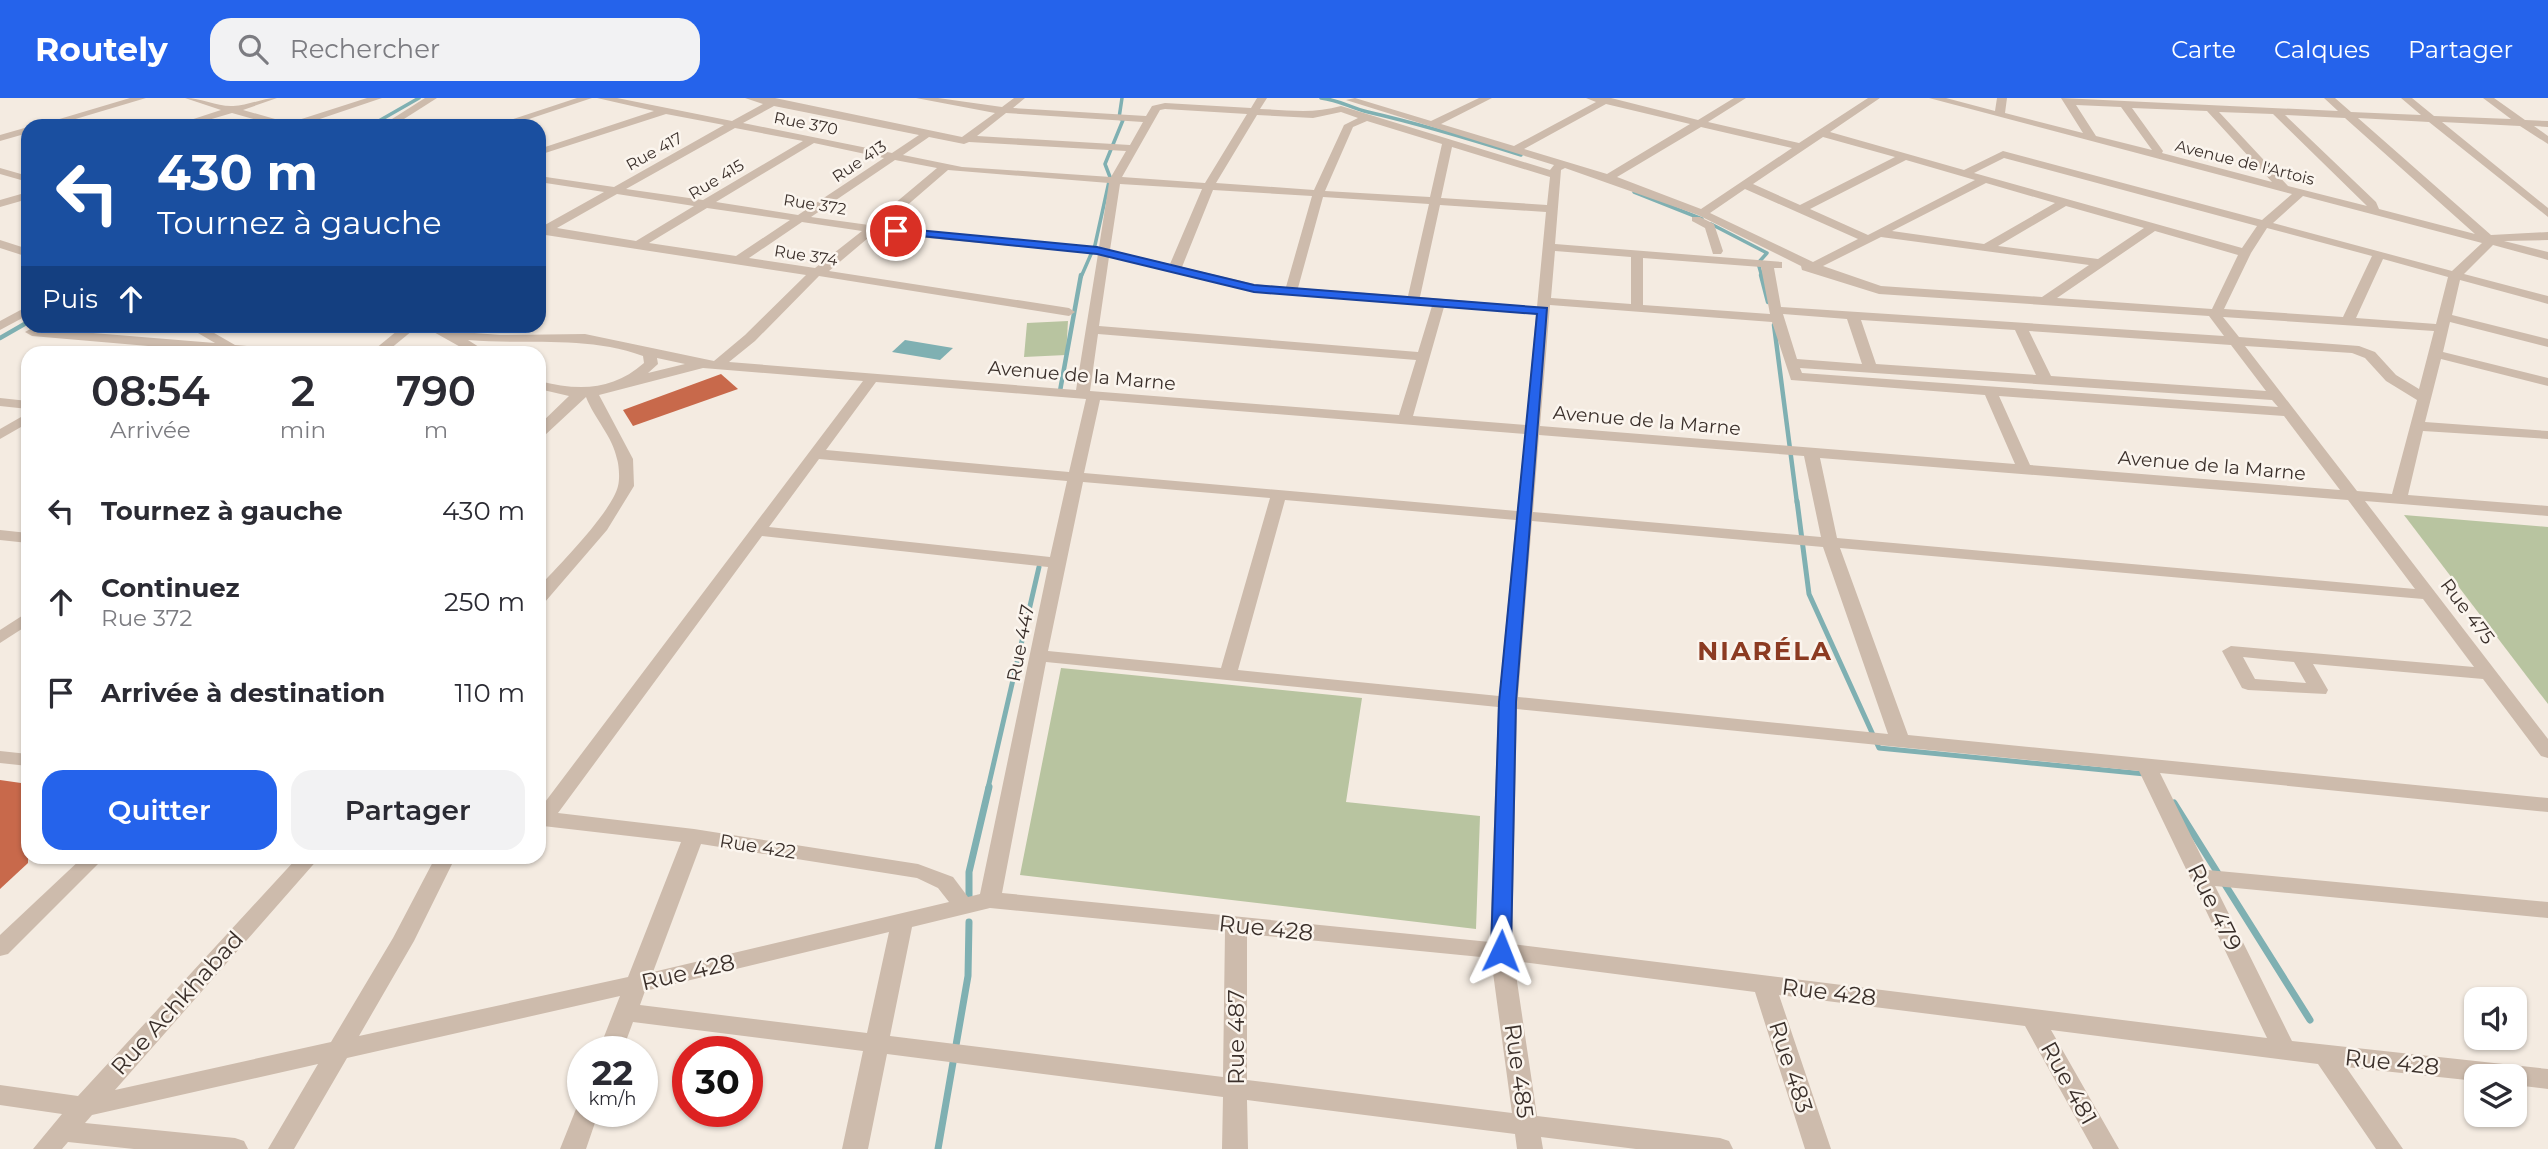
<!DOCTYPE html>
<html lang="fr">
<meta charset="utf-8">
<style>
body{margin:0;font-family:Montserrat,sans-serif;background:#f2f2f3;color:#2b2b33;height:100vh;display:flex;flex-direction:column;font-size:26px;white-space:nowrap}
*{box-sizing:border-box;margin:0}
p{font-size:23px;color:#7c7c81}
.icon{flex:none;width:38px;height:38px;fill:none;stroke:currentColor;stroke-width:2;stroke-linecap:round;stroke-linejoin:round}
.map{position:relative;flex:1;overflow:hidden}
.side{position:absolute;left:21px;top:248px;width:525px;height:518px;display:flex;flex-direction:column;background:#fff;border-radius:21px;box-shadow:0 2px 5px #0004}
.side>*{flex:none}
.hud{position:absolute;left:21px;top:21px;width:525px;height:214px;border-radius:21px;box-shadow:0 2px 5px #0004;background:#1a4fa0;color:#fff;overflow:hidden}
.fabs{position:absolute;left:2464px;top:889px;display:grid;gap:14px}
.fabs a{display:grid;place-items:center;width:63px;height:63px;border-radius:14px;background:#fff;box-shadow:0 2px 5px #0004;font-size:35px}
.speed{position:absolute;left:567px;top:938px;display:flex;gap:14px;font-size:35px;font-weight:700;text-align:center}
.speed>*{display:grid;place-content:center;width:91px;height:91px;border-radius:50%;background:#fff;box-shadow:0 2px 5px #0004;line-height:1}
.speed small{font-size:18px;font-weight:400}
.speed .limit{border:10px solid #d22;background:#fff;color:#111}
.pin{position:absolute;display:grid;place-items:center;width:60px;height:60px;color:#fff;margin:-30px;border:4px solid #fff;border-radius:50%;box-shadow:0 2px 7px #0007}
.me{position:absolute;width:77px;margin:-38px;rotate:2deg;stroke-linejoin:round;filter:drop-shadow(0 0 5px #0008)}
.turn{display:flex;align-items:center;gap:24px;height:147px;padding:0 21px;font-size:32px}
.turn .icon{width:91px;height:91px;stroke-width:2.5}
.turn b{display:block;font-size:49px;line-height:60px}
.then{display:flex;align-items:center;height:66px;padding:0 21px;background:#0003;gap:14px;font-size:26px}
.eta{display:flex;justify-content:space-evenly;align-items:center;height:119px;text-align:center}
.eta b{font-size:42px;font-weight:600;line-height:49px}
.cta{display:flex;gap:14px;margin-top:auto;padding:14px 21px}
.cta a{flex:1;height:80px;border-radius:21px;background:#2563eb;color:#fff;font-size:28px;font-weight:600;line-height:80px;text-align:center}
.cta a+a{background:#f2f2f3;color:#2b2b33}
ul{padding:0;list-style:none}
li{display:flex;align-items:center;gap:21px;height:91px;padding:0 21px}
li div{flex:1}
li b{display:block;font-size:26px}
li em{font-style:normal}
header{display:flex;align-items:center;gap:42px;box-sizing:border-box;height:98px;padding:0 35px;background:#2563eb;color:#fff}
header strong{font-size:33px}
nav{display:flex;gap:38px;margin-inline-start:auto;font-size:24px}
.search{width:490px;height:63px;background:#f2f2f3;display:flex;align-items:center;gap:18px;box-sizing:border-box;padding:0 24px;border-radius:21px;color:#7c7c81;font-size:26px}
.map>svg:first-child{display:block}
.green{fill:#b8c4a0}
.water{fill:#7fb0b2}
.lines{fill:none;stroke-linecap:round;stroke-linejoin:round}
.stream-far3{stroke:#7fb0b2;stroke-width:3.5}
.stream-far2{stroke:#7fb0b2;stroke-width:4.5}
.stream-far1{stroke:#7fb0b2;stroke-width:5}
.stream{stroke:#7fb0b2;stroke-width:7}
.building{fill:#c8694b}
.minor{fill:#cdbbac;fill-rule:evenodd}
.route{fill:#2563eb;stroke:#184099;stroke-width:2}
.labels{text-anchor:middle;stroke-width:5;stroke-linejoin:round;paint-order:stroke}
.far-street-label{font-size:16px;fill:#3b302b;stroke:#fbf5ee}
.street-label{font-size:19px;fill:#3b302b;stroke:#fbf5ee}
.near-street-label{font-size:23px;fill:#3b302b;stroke:#fbf5ee}
.district-label{font-size:26px;font-weight:bold;letter-spacing:2px;fill:#8c3b22;stroke:#fbf5ee}
</style>
<header>
<strong>Routely</strong>
<div class="search"><svg class="icon" aria-label="search" viewBox="0 0 24 24"><circle cx="10" cy="10" r="6"/><path d="M15 15l6 6"/></svg>Rechercher</div>
<nav><a>Carte</a><a>Calques</a><a>Partager</a></nav>
</header>
<div class="map">
<svg width="2548" height="1051" viewBox="0 0 2548 1051">
<rect width="100%" height="100%" fill="#f4ebe1"/>
<g class="green">
<path d="M1068 223 1066 257 1024 259 1027 225Z"/>
<path d="M2404 417 2548 429V606Z"/>
<path d="M1061 570 1362 600 1346 704 1480 718 1476 831 1020 777Z"/>
</g>
<path class="water" d="M905 242 953 250 940 262 892 254Z"/>
<g class="lines">
<g class="stream-far3">
<path d="M1321 0C1339 2 1351 10 1368 14 1420 26 1470 41 1521 57"/>
<path d="M370 28 419 0"/>
<path d="M1634 94 1702 121"/>
<path d="M1711 126 1767 155 1758 165 1762 179"/>
<path d="M1081 179 1095 147 1110 79 1105 66 1123 22 1119 20 1122 0"/>
</g>
<g class="stream-far2">
<path d="M1761 177 1768 204"/>
<path d="M1774 227 1797 405"/>
<path d="M0 240 28 224"/>
<path d="M1060 293 1081 177"/>
</g>
<g class="stream-far1">
<path d="M1797 403 1809 496 1879 650 2145 676"/>
<path d="M988 690 1039 469"/>
</g>
<g class="stream">
<path d="M2174 705 2219 777"/>
<path d="M2224 785 2310 922"/>
<path d="M969 798V774L989 689"/>
<path d="M938 1051 968 878 969 824"/>
</g>
</g>
<g class="building">
<path d="M721 276 738 291 633 328 623 312Z"/>
<path d="M0 682 28 686V765L0 791Z"/>
</g>
<g class="lines">
<g class="minor">
<path d="M130 0H146L52 28H36Z"/>
<path d="M185 0C201 0 216 8 231 8 245 9 261 0 277 0L243 12 289 25 367 0H382L299 28H278L232 15 188 28H172L221 12Z"/>
<path d="M425 0H437L393 28H381Z"/>
<path d="M577 0H592L508 28H492Z"/>
<path d="M597 0H617L732 23 763 6 745 0H775L962 39 995 15 916 0H938L1002 9 1014 0H1025L1013 10 1146 18 1152 8 1165 5 1251 10 1257 0H1267L1260 11C1288 12 1314 16 1341 8L1550 72 1554 67 1346 2 1355 0 1431 23 1479 0H1492L1441 26 1514 48 1596 4 1586 0H1611L1698 22 1734 0H1746L1708 24 1799 45 1868 0H1880L1830 34 1964 72 2003 53 2262 122 2292 96 1929 0H1946L1995 13 1997 0H2007L2005 15 2083 35 2061 0 2338 13 2324 0H2335L2351 14 2421 17 2401 0H2412L2434 18 2511 21 2483 0H2494L2525 22 2548 23V29L2534 28 2548 38V46L2520 28 2442 24 2548 110V119L2429 24 2358 20 2491 137 2548 134V142L2504 143 2548 154V162L2493 147 2464 176 2548 198V206L2460 182 2452 217 2548 241V249L2450 224 2443 254 2548 280V288L2441 261 2425 324 2548 333V341L2423 333 2408 397 2548 408V418L2365 403 2548 641V660L2541 658 2483 581 2313 566 2328 592 2326 596 2248 592 2242 590 2222 553 2231 548 2474 569 2423 501 1840 450 1908 637 2548 700V714L2160 675 2208 772 2548 804V820L2215 788 2292 943 2548 971V991L2515 987V978H2476V983L2346 969 2403 1051H2376L2318 966 2051 932 2119 1051H2093L2025 928 1779 897 1831 1051H1805L1755 894 1514 863 1537 1018 1720 1040 1729 1043 1733 1051H1636L1541 1039 1543 1051H1517L1515 1036 1247 1002 1248 1051H1222L1223 999 887 956 868 1051H842L863 953 633 924 622 954H598L620 898 347 960 294 1051H268L318 966 92 1017 85 1025 235 1040 244 1043 248 1051H134L68 1044 62 1051H33L62 1016 0 1007V987L78 998 297 760H319L115 992 331 944 393 840 435 760H455L414 843 359 938 628 879 681 744 543 728 539 727V712L863 283 703 270 599 297 633 361 634 388 607 432 545 504 539 505V489C558 468 612 414 618 388 620 381 619 367 617 361 613 339 594 320 586 299L544 338 539 339V327L569 298 539 291V283C579 293 612 293 644 265L643 258C587 237 526 247 468 242L490 256H473L423 228H438L449 233 500 237 585 236 714 263 745 237 806 177 539 136V127L543 128 604 94 539 84V78L614 89 724 27 666 16 539 57V51L654 13ZM1606 6 1690 26 1607 76 1524 51ZM2076 7 2121 9 2152 52 2096 38ZM774 8 919 37 892 55 743 25ZM2132 10 2207 13 2272 84 2162 55 2163 53ZM1165 11 1247 16 1205 85 1122 79 1160 12ZM1341 14 1358 20 1344 27 1314 92 1216 85 1257 17 1313 20ZM2219 14 2273 16 2367 108 2288 88ZM1006 15 1143 24 1130 47 977 38ZM2285 17 2345 20 2475 136 2379 111 2376 104ZM1367 23 1442 46 1430 99 1325 93 1353 29ZM1701 29 1792 50 1701 111 1617 79ZM735 30 803 43 703 102 626 91ZM929 39 964 46 969 44 1126 53 1111 79 962 69 903 57ZM1823 39 1895 59 1800 107 1753 86ZM814 45 884 60 798 117 716 104ZM1452 49 1550 79 1547 107 1441 100ZM2004 60 2257 128 2242 150 1974 75ZM895 62 937 70 869 127 811 119ZM1906 62 1975 82 1868 137 1810 111ZM1565 70 1698 117 1801 168 1802 172 1879 196 2209 218 2224 238 1781 209 1774 170H1782V164L1555 146 1561 72ZM948 72 1109 85 1099 149 882 129ZM1986 85 2055 105 1984 146 1892 133ZM1120 86 1202 91 1170 166 1110 152ZM1745 91 1858 141 1813 164 1710 115ZM1213 92 1312 98 1286 189 1254 186 1182 169ZM617 96 694 108 636 143 557 130ZM2303 98 2482 145 2452 173 2273 125ZM1323 99 1429 106 1408 198 1298 190ZM1440 107 1546 114 1537 209 1420 199ZM2066 108 2144 130 2098 161 1998 148ZM707 110 790 122 736 158 649 145ZM802 124 862 133 815 170 749 160ZM2267 130 2372 158 2343 219 2224 211 2251 155ZM2155 133 2238 157 2212 211 2057 200ZM874 135 1098 156 1076 292 729 264 755 243 819 178 1069 218 1075 214 1069 210 829 173ZM1881 139 2089 167 2042 199 1881 188 1823 168ZM1555 153 1631 159V206L1551 200ZM1109 159 1254 194 1432 208 1418 254 1099 228ZM1643 160 1761 169 1770 216 1643 207ZM2383 161 2448 179 2436 226 2356 220ZM1550 207 1772 224 1791 282 1985 297 2015 366 1540 328ZM1444 209 1536 216 1526 327 1413 318ZM1783 216 1847 221 1862 266 1797 261ZM2223 219 2434 233 2419 291 2396 277 2375 254 2359 248 2239 239ZM1861 222 2015 232 2036 277 1876 266ZM2029 233 2231 247 2266 293 2051 278ZM1098 236 1416 262 1399 317 1090 293ZM2245 248 2352 255 2365 260 2386 283 2417 302 2392 396 2357 393ZM657 260 685 266 648 275 658 266ZM1800 270 2272 302 2278 309 1802 275ZM876 284 1086 301 1069 374 826 352ZM1999 298 2284 318 2340 392 2030 367ZM1100 302 1525 336 1517 413 1084 375ZM1539 337 1804 358 1821 439 1533 414ZM1820 360 2348 402 2415 491 1837 440ZM819 361 1067 383 1050 459 769 429ZM1083 384 1270 400 1221 570 1048 553ZM1285 402 1516 422 1499 598 1238 572ZM1532 423 1823 449 1888 636 1518 599ZM762 438 1048 469 980 796 968 799 953 779 918 766 694 731 558 715ZM2243 559 2294 564 2306 585 2255 581ZM1046 564 1498 609 1490 844 1002 795ZM1517 611 2139 673 2267 940 1512 846ZM701 746 917 780 938 790 949 804 653 874ZM990 810 1225 833 1223 979 890 938 912 829ZM889 834 867 935 640 907 645 893ZM1247 836 1491 860 1512 1015 1247 982Z"/>
<path d="M28 29V35L0 43V37Z"/>
<path d="M0 70 28 78V84L0 76Z"/>
<path d="M28 94V101L0 109V102Z"/>
<path d="M1692 119H1700L1714 126 1723 153 1721 156H1713L1705 130 1692 123Z"/>
<path d="M0 142 28 151V159L0 150Z"/>
<path d="M28 208V217L0 232V223Z"/>
<path d="M186 228H202L235 247 295 252 301 256H241L32 238 25 234 32 230 215 245Z"/>
<path d="M403 228H418L384 256H369Z"/>
<path d="M0 300 28 303V311L0 308Z"/>
<path d="M28 315V325L0 341V331Z"/>
<path d="M0 432 28 435V445L0 442Z"/>
<path d="M28 514V527L0 545V532Z"/>
<path d="M0 653 28 656V668L0 665Z"/>
<path d="M82 760H104L8 856 0 858V837Z"/>
<path d="M583 1004V1013H599L586 1051H560L578 1006Z"/>
</g>
</g>
<path class="route" d="M896 130 1097 149 1254 187 1547 210 1516 604 1511 853 1508 858 1501 861 1494 858 1491 853 1499 604 1537 216 1254 194 1097 156 892 135V131Z"/>
<g class="labels">
<g class="far-street-label">
<text transform="translate(806 25) rotate(11)" y="6">Rue 370</text>
<text transform="translate(654 53) rotate(-29)" y="6">Rue 417</text>
<text transform="translate(859 63) rotate(-34)" y="6">Rue 413</text>
<text transform="translate(2245 64) rotate(14)" y="6">Avenue de l'Artois</text>
<text transform="translate(716 81) rotate(-31)" y="6">Rue 415</text>
<text transform="translate(815 106) rotate(9)" y="6">Rue 372</text>
<text transform="translate(806 157) rotate(9)" y="6">Rue 374</text>
</g>
<g class="street-label">
<text transform="translate(1082 277) rotate(5)" y="7">Avenue de la Marne</text>
<text transform="translate(1647 322) rotate(5)" y="7">Avenue de la Marne</text>
<text transform="translate(2212 367) rotate(5)" y="7">Avenue de la Marne</text>
<text transform="translate(2468 513) rotate(53)" y="7">Rue 475</text>
<text transform="translate(1020 545) rotate(-79)" y="7">Rue 447</text>
<text transform="translate(758 748) rotate(9)" y="7">Rue 422</text>
</g>
<g class="near-street-label">
<text transform="translate(2215 809) rotate(64)" y="8">Rue 479</text>
<text transform="translate(1266 830) rotate(6)" y="8">Rue 428</text>
<text transform="translate(688 874) rotate(-13)" y="8">Rue 428</text>
<text transform="translate(1829 894) rotate(7)" y="8">Rue 428</text>
<text transform="translate(177 905) rotate(-48)" y="8">Rue Achkhabad</text>
<text transform="translate(1236 939) rotate(-90)" y="8">Rue 487</text>
<text transform="translate(2392 964) rotate(6)" y="8">Rue 428</text>
<text transform="translate(1791 969) rotate(72)" y="8">Rue 483</text>
<text transform="translate(1519 973) rotate(82)" y="8">Rue 485</text>
<text transform="translate(2069 985) rotate(61)" y="8">Rue 481</text>
</g>
<g class="district-label">
<text x="1765" y="562">NIARÉLA</text>
</g>
</g>
</svg>
<div class="fabs">
<a><svg class="icon" aria-label="sound" viewBox="0 0 24 24"><path d="M4 9h4l5-4v14l-5-4H4zM17 9q2 3 0 6"/></svg></a>
<a><svg class="icon" aria-label="layers" viewBox="0 0 24 24"><path d="M12 4l9 5-9 5-9-5zM3 14l9 5 9-5"/></svg></a>
</div>
<div class="speed"><div>22<small>km/h</small></div><div class="limit">30</div></div>
<div class="pin" style="left:896px;top:133px;background:#d93025"><svg class="icon" aria-label="arrive" viewBox="0 0 24 24"><path d="M6 21V4h12l-3 4 3 4H6"/></svg></div>
<svg class="me" style="left:1501px;top:853px" viewBox="-20 -20 40 40"><path d="M0-17L14 15 0 8-14 15z" fill="#2563eb" stroke="#fff" stroke-width="4"/></svg>
<div class="hud">
<div class="turn"><svg class="icon" aria-label="left" viewBox="0 0 24 24"><path d="M17 20v-9H6M10 6l-5 5 5 5"/></svg><div><b>430 m</b>Tournez à gauche</div></div>
<div class="then">Puis<svg class="icon" aria-label="ahead" viewBox="0 0 24 24"><path d="M12 20V5M6 11l6-6 6 6"/></svg></div>
</div>
<section class="side">
<div class="eta">
<div><b>08:54</b><p>Arrivée</p></div>
<div><b>2</b><p>min</p></div>
<div><b>790</b><p>m</p></div>
</div>
<ul>
<li><svg class="icon" aria-label="left" viewBox="0 0 24 24"><path d="M17 20v-9H6M10 6l-5 5 5 5"/></svg><div><b>Tournez à gauche</b></div><em>430 m</em></li>
<li><svg class="icon" aria-label="ahead" viewBox="0 0 24 24"><path d="M12 20V5M6 11l6-6 6 6"/></svg><div><b>Continuez</b><p>Rue 372</p></div><em>250 m</em></li>
<li><svg class="icon" aria-label="arrive" viewBox="0 0 24 24"><path d="M6 21V4h12l-3 4 3 4H6"/></svg><div><b>Arrivée à destination</b></div><em>110 m</em></li>
</ul>
<div class="cta"><a>Quitter</a><a>Partager</a></div>
</section>
</div>
